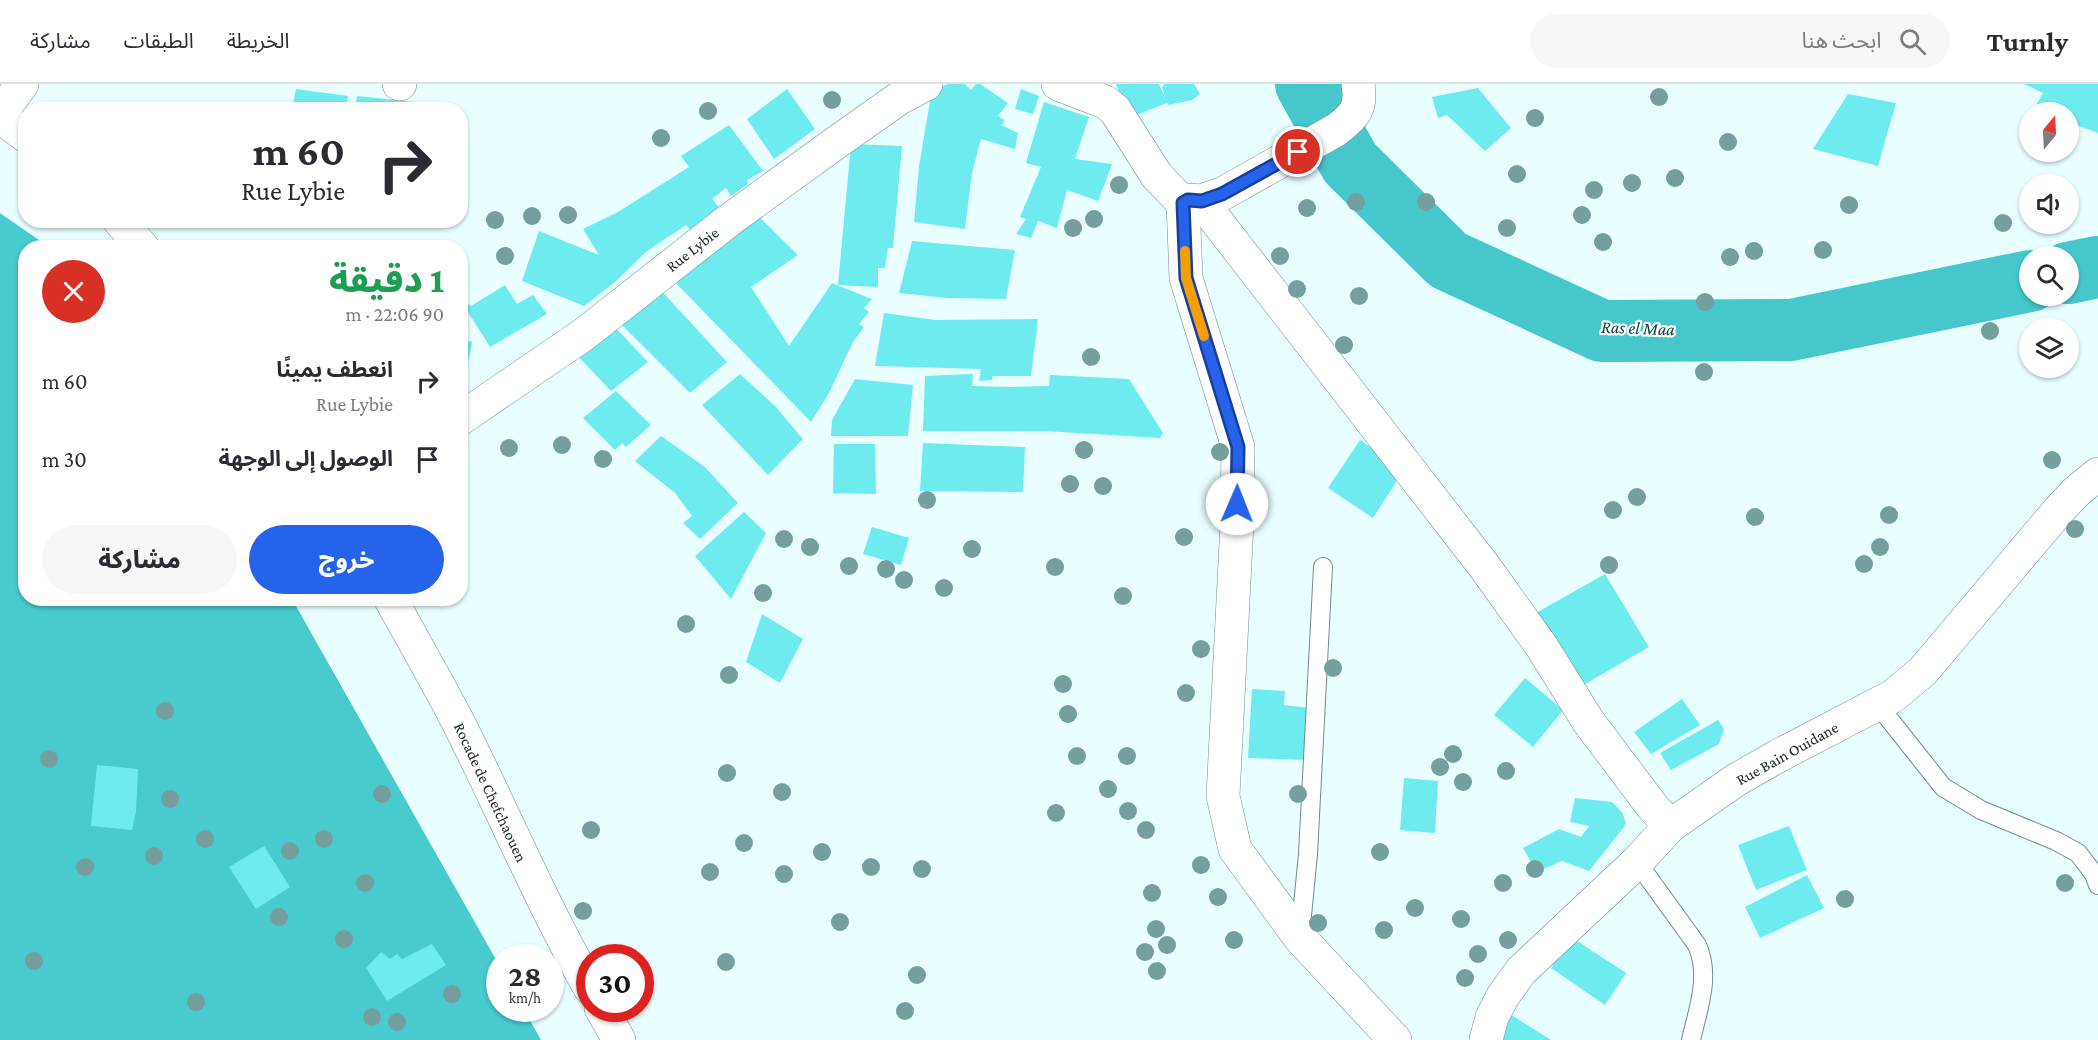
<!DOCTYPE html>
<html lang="ar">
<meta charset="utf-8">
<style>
body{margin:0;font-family:"Crimson Pro","Noto Sans Arabic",serif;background:#f7f7f7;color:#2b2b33;direction:rtl;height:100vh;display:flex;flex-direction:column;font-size:22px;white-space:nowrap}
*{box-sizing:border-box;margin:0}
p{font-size:20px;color:#7c7c81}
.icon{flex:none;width:33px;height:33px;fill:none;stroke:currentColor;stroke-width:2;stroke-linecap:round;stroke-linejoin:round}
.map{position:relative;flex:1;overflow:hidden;direction:ltr}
.details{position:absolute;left:18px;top:156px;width:450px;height:366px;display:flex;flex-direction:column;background:#fff;border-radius:24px;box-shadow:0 2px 4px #0004;direction:rtl}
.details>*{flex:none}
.banner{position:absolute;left:18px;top:18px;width:450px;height:126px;border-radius:24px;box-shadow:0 2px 4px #0004;direction:rtl;background:#fff;color:#2b2b33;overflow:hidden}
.needle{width:39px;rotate:18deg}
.tools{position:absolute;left:2019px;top:18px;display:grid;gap:12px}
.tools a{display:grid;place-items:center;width:60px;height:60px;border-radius:50%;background:#fff;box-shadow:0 2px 4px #0004;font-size:30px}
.speed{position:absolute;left:486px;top:860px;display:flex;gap:12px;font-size:30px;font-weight:700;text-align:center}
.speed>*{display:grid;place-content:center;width:78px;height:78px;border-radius:50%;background:#fff;box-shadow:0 2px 4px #0004;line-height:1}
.speed small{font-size:15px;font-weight:400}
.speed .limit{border:9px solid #d22;background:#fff;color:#111}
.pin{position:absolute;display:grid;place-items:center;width:51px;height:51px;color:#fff;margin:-26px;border:3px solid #fff;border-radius:50%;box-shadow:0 2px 6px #0007}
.me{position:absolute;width:66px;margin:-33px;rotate:1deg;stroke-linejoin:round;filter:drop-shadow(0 0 4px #0008)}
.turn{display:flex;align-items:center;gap:21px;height:126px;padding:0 24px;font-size:27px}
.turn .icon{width:78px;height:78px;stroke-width:2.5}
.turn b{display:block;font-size:42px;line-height:51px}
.round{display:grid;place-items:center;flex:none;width:63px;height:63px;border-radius:32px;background:#f7f7f7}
.overview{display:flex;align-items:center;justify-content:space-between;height:102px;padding:0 24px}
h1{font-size:36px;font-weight:800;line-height:45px;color:#1e9e55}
.primary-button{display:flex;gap:12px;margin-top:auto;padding:12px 24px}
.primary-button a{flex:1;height:69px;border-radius:36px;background:#2563eb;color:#fff;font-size:24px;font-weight:800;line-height:69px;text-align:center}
.primary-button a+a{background:#f7f7f7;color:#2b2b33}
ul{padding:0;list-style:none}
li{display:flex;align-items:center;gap:18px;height:78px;padding:0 24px}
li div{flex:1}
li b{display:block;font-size:22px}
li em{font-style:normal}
header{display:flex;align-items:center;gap:36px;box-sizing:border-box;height:84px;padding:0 30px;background:#fff;border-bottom:2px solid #e1e1e2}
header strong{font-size:28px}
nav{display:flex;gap:33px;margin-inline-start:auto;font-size:21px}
.search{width:420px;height:54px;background:#f7f7f7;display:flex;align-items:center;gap:15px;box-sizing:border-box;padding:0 21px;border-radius:33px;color:#7c7c81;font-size:22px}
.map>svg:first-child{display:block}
.forest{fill:#48cace}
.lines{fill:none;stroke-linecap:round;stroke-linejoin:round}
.river{stroke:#45c7cb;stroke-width:62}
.building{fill:#6eebef}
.lane-casing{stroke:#728b8c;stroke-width:20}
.street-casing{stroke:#728b8c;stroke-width:34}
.secondary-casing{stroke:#728b8c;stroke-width:34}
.lane{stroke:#fff;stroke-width:18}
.street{stroke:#fff;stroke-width:33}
.secondary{stroke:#fff;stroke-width:33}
.tree{fill:#759e9f}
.route-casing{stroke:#184099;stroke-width:15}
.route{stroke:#2563eb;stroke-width:10}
.slow{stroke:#f59e0b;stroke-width:10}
.labels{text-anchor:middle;stroke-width:4.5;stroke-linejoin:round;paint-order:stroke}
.street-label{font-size:16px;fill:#192424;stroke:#fff}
.water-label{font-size:18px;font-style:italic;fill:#074445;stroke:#fff}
</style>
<header>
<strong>Turnly</strong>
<div class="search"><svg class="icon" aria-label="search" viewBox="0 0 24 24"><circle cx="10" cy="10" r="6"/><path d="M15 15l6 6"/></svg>ابحث هنا</div>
<nav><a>الخريطة</a><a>الطبقات</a><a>مشاركة</a></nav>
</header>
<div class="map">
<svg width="2098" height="956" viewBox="0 0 2098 956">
<rect width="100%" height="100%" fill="#e8feff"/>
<path class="forest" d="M0 129 49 163 26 164V514L292 515 499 881 500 924H523L541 956H0Z"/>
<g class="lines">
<g class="river">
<path d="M1306 0 1350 79 1448 176 1602 247 1791 246 2030 197"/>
<path d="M2068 189 2098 183"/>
</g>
</g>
<g class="building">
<path d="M949 0H965L971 6 976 0H980L1008 19 998 32 1005 36 1001 41 1018 49 1015 65 981 55 972 89 965 145 914 138 919 83 932 5Z"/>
<path d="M1116 0H1159L1165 13 1162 3 1165 0H1194L1200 10 1192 16 1168 21 1167 19 1129 34Z"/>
<path d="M2024 0H2098V49L2068 38V28H2042L2034 25 2043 9Z"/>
<path d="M1478 4 1511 44 1485 67 1447 31 1438 34 1432 13Z"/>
<path d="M296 5 348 12 346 26H292Z"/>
<path d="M787 5 815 45 774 75 747 35Z"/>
<path d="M1021 5 1039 12 1033 30 1015 25Z"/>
<path d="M1848 10 1896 19 1878 82 1813 65Z"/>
<path d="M357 12 443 21V26H355Z"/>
<path d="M1044 18 1089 33 1075 75 1112 80 1098 117 1067 106 1057 144 1038 137 1031 154 1016 150 1026 135 1020 133 1041 83 1026 79Z"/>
<path d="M729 41 763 87 747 96 748 100 731 112 726 104 712 115 721 126 691 147 686 141 646 168 615 198 584 222 522 197 539 147 599 171 583 145 618 128 689 83 681 72Z"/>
<path d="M851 60 902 62 893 164H888L885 184H878V203L838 201Z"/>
<path d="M752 126 798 171 751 203 789 262 832 199 872 215 864 224 869 228 859 240 864 243 853 258 829 309 811 338 671 194Z"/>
<path d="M912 157 1015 166 1006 215 947 214 899 209Z"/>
<path d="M505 201 517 220 533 211 547 230 490 263 466 225 460 231V216L471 222Z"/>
<path d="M656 201 727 278 690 309 615 234Z"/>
<path d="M884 229 935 236 1038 235 1031 292H993L992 296 979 297 981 285 875 282Z"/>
<path d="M611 239 648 278 611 307 574 268Z"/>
<path d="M460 254 472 258 467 284 460 285Z"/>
<path d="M740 290 776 323 803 355 768 391 702 321Z"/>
<path d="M973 290 972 302 1010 303 1049 302 1050 291 1129 295 1163 349 1160 354 1045 347H923L925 292Z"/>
<path d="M855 295 913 301 908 352H831L832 336Z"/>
<path d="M468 302V323H460V303Z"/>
<path d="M616 307 651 341 626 363 622 359 615 366 583 334Z"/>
<path d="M661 352 705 383 738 419 700 455 683 439 692 432 675 409 635 377Z"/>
<path d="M1360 356 1404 386 1373 434 1328 404Z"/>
<path d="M923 359 1025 363 1023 408 920 407Z"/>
<path d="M834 360H875L876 410 833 409Z"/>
<path d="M744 428 766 449 731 515 695 472Z"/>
<path d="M872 443 909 454 901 481 863 470Z"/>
<path d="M1605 490 1649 563 1580 603 1536 529Z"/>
<path d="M762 530 803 555 780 599 746 578Z"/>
<path d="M1525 594 1563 626 1533 663 1494 631Z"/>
<path d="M1252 605 1285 607 1284 621 1310 624 1307 676 1248 674Z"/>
<path d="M1682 615 1700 641 1651 670 1634 648Z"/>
<path d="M1718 636 1724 645 1719 660 1671 686 1660 669Z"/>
<path d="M97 681 138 685 136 728 132 746 91 742Z"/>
<path d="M1404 694 1438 697 1435 749 1400 746Z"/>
<path d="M1575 714 1612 718 1622 728 1626 739 1624 743 1589 787 1562 777 1537 788 1523 764 1559 745 1581 753 1589 742 1570 738Z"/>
<path d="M1789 742 1807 786 1756 806 1738 761Z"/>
<path d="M264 762 290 803 256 825 229 783Z"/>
<path d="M1807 791 1824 824 1760 854 1745 823Z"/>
<path d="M1571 853 1626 889 1605 921 1551 884Z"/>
<path d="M432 860 446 881 387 917 366 884 381 868 390 875 397 870 402 875Z"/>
<path d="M1510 930 1551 956H1502Z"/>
</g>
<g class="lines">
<g class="lane-casing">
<g id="lane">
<path d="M1878 621 1943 703 1981 726 2056 757 2078 769 2094 790 2098 801"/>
<path d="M1637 778 1697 861C1711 892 1698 925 1691 956"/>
<path d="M1300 852 1308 770 1323 483"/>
</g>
</g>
<g class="street-casing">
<g id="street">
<path d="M399 0H400"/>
<path d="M1058 0 1105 18 1115 26 1157 92 1183 119 1188 116 1201 117 1222 110 1336 46C1355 32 1362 24 1358 0"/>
<path d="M0 30 22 0"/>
<path d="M1201 117 1484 482 1542 563 1588 637 1652 722 1670 742"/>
<path d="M1183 119 1186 194 1238 363 1237 439 1223 712 1235 765 1300 854 1395 956"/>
<path d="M460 335 583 251 728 137 830 63 898 15 926 0"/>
<path d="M1486 956 1492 933 1503 912 1521 887 1637 778 1670 742 1736 696 1778 672 1893 612 1923 587 2059 426 2076 408 2098 390"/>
</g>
</g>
<g class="secondary-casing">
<g id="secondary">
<path d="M0 33 26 52"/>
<path d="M119 136 143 164"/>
<path d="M390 514C412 554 435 594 456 634 502 724 540 817 590 904"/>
<path d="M601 924 619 956"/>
</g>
</g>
<use href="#lane" class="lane"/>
<use href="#street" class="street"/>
<use href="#secondary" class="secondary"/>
</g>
<g class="tree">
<circle cx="1659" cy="13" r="9"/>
<circle cx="832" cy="16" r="9"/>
<circle cx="708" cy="27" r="9"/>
<circle cx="1535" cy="34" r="9"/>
<circle cx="661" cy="54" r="9"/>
<circle cx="1728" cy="58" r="9"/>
<circle cx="1517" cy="90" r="9"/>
<circle cx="1675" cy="94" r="9"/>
<circle cx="1632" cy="99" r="9"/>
<circle cx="1119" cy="101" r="9"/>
<circle cx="1594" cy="106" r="9"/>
<circle cx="1356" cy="118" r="9"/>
<circle cx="1426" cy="118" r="9"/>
<circle cx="1849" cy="121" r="9"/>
<circle cx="1307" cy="124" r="9"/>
<circle cx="568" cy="131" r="9"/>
<circle cx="1582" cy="131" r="9"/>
<circle cx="532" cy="132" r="9"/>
<circle cx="1094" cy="135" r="9"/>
<circle cx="495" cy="136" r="9"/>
<circle cx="2003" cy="139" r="9"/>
<circle cx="1073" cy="144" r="9"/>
<circle cx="1507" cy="144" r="9"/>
<circle cx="1603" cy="158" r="9"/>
<circle cx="1823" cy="166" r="9"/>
<circle cx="1754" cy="167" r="9"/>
<circle cx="505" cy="172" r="9"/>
<circle cx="1280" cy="172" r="9"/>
<circle cx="1730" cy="173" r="9"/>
<circle cx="1297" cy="205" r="9"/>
<circle cx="1359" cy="212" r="9"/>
<circle cx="1705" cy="218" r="9"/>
<circle cx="1990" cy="247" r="9"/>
<circle cx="1344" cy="261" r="9"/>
<circle cx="1091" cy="273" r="9"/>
<circle cx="1704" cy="288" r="9"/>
<circle cx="562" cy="361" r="9"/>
<circle cx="509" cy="364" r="9"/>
<circle cx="1084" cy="366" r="9"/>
<circle cx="1220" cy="368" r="9"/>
<circle cx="603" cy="375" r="9"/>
<circle cx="2052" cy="376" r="9"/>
<circle cx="1070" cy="400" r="9"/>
<circle cx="1103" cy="402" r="9"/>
<circle cx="1637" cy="413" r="9"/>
<circle cx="927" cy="416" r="9"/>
<circle cx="1613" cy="426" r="9"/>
<circle cx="1889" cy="431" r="9"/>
<circle cx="1755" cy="433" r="9"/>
<circle cx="2075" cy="445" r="9"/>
<circle cx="1184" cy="453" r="9"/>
<circle cx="784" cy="455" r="9"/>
<circle cx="810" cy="463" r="9"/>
<circle cx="1880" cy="463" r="9"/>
<circle cx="972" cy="465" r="9"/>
<circle cx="1864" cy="480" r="9"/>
<circle cx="1609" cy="481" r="9"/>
<circle cx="849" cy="482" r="9"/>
<circle cx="1055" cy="483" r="9"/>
<circle cx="886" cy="485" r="9"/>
<circle cx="904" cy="496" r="9"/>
<circle cx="944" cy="504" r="9"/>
<circle cx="763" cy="509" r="9"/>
<circle cx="1123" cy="512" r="9"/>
<circle cx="686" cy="540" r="9"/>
<circle cx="1201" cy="565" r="9"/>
<circle cx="1333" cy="584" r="9"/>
<circle cx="729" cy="591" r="9"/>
<circle cx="1063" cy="600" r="9"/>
<circle cx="1186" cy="609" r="9"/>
<circle cx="165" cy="627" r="9"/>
<circle cx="1068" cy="630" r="9"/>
<circle cx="1453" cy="670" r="9"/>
<circle cx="1077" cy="672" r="9"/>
<circle cx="1127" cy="672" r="9"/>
<circle cx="49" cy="675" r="9"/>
<circle cx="1440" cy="683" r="9"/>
<circle cx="1506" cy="687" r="9"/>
<circle cx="727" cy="689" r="9"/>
<circle cx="1463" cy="698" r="9"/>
<circle cx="1108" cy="705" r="9"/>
<circle cx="782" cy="708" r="9"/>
<circle cx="382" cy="710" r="9"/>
<circle cx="1298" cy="710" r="9"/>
<circle cx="170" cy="715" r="9"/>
<circle cx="1128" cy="727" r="9"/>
<circle cx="1056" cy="729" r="9"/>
<circle cx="591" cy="746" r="9"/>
<circle cx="1146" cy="746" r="9"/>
<circle cx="205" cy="755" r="9"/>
<circle cx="324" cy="755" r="9"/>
<circle cx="744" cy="759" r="9"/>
<circle cx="290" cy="767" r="9"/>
<circle cx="822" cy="768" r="9"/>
<circle cx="1380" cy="768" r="9"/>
<circle cx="154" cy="772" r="9"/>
<circle cx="1201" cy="781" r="9"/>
<circle cx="85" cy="783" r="9"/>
<circle cx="871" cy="783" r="9"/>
<circle cx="922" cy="785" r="9"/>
<circle cx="1535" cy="785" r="9"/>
<circle cx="710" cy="788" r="9"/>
<circle cx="784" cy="790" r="9"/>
<circle cx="365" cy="799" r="9"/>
<circle cx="1503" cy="799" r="9"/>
<circle cx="2065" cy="799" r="9"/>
<circle cx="1152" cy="809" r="9"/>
<circle cx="1218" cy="813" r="9"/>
<circle cx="1845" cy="815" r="9"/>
<circle cx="1415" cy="824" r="9"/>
<circle cx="583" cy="827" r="9"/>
<circle cx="279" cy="833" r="9"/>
<circle cx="1461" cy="835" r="9"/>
<circle cx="840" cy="838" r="9"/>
<circle cx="1318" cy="839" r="9"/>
<circle cx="1156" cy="845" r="9"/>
<circle cx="1384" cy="846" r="9"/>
<circle cx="344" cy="855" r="9"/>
<circle cx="1234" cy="856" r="9"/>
<circle cx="1508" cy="856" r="9"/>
<circle cx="1167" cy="861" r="9"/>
<circle cx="1145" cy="868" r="9"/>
<circle cx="1478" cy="870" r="9"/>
<circle cx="34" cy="877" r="9"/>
<circle cx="726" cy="878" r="9"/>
<circle cx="1157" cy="887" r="9"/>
<circle cx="917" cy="891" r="9"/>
<circle cx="1465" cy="894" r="9"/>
<circle cx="452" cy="910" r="9"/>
<circle cx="196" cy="918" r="9"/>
<circle cx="905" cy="927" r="9"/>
<circle cx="372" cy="933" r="9"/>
<circle cx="397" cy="938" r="9"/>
</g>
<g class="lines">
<g class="route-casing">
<path id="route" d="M1237 420 1238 363 1186 194 1183 119 1188 116 1202 117 1222 110 1298 68"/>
</g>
<use href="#route" class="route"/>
<path class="slow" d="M1185 167 1186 194 1204 252"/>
</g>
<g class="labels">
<g class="street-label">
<text transform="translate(692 165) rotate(-38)" y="6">Rue Lybie</text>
<text transform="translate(1787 669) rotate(-29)" y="6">Rue Bain Ouidane</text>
<text transform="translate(491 708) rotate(65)" y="6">Rocade de Chefchaouen</text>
</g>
<g class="water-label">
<text transform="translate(1638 244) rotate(2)" y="6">Ras el Maa</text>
</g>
</g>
</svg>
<div class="tools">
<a><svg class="needle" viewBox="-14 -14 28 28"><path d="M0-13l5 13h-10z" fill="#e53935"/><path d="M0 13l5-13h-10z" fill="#7c7c81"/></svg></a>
<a><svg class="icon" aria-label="sound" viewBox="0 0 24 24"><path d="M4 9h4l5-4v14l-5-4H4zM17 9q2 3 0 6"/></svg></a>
<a><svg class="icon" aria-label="search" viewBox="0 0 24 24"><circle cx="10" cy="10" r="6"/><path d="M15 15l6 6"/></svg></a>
<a><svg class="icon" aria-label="layers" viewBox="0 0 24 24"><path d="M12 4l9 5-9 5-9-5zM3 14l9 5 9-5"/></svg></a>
</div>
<div class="speed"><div>28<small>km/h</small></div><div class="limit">30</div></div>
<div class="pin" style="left:1298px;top:68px;background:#d93025"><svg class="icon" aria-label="arrive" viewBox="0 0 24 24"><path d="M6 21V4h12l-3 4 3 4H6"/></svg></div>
<svg class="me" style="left:1237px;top:420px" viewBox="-20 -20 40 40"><circle r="19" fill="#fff"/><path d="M0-13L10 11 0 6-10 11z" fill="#2563eb"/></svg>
<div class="banner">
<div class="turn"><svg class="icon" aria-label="right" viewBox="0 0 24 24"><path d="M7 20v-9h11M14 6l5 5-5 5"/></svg><div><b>60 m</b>Rue Lybie</div></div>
</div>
<section class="details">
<div class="overview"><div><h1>1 دقيقة</h1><p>90 m · 22:06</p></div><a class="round" style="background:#d93025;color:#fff"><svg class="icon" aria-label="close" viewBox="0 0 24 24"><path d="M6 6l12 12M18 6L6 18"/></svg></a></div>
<ul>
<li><svg class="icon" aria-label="right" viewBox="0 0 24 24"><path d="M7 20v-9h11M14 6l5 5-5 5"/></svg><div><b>انعطف يمينًا</b><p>Rue Lybie</p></div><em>60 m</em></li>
<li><svg class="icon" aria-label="arrive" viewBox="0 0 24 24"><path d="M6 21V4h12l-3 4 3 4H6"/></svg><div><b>الوصول إلى الوجهة</b></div><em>30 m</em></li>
</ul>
<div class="primary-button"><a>خروج</a><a>مشاركة</a></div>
</section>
</div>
